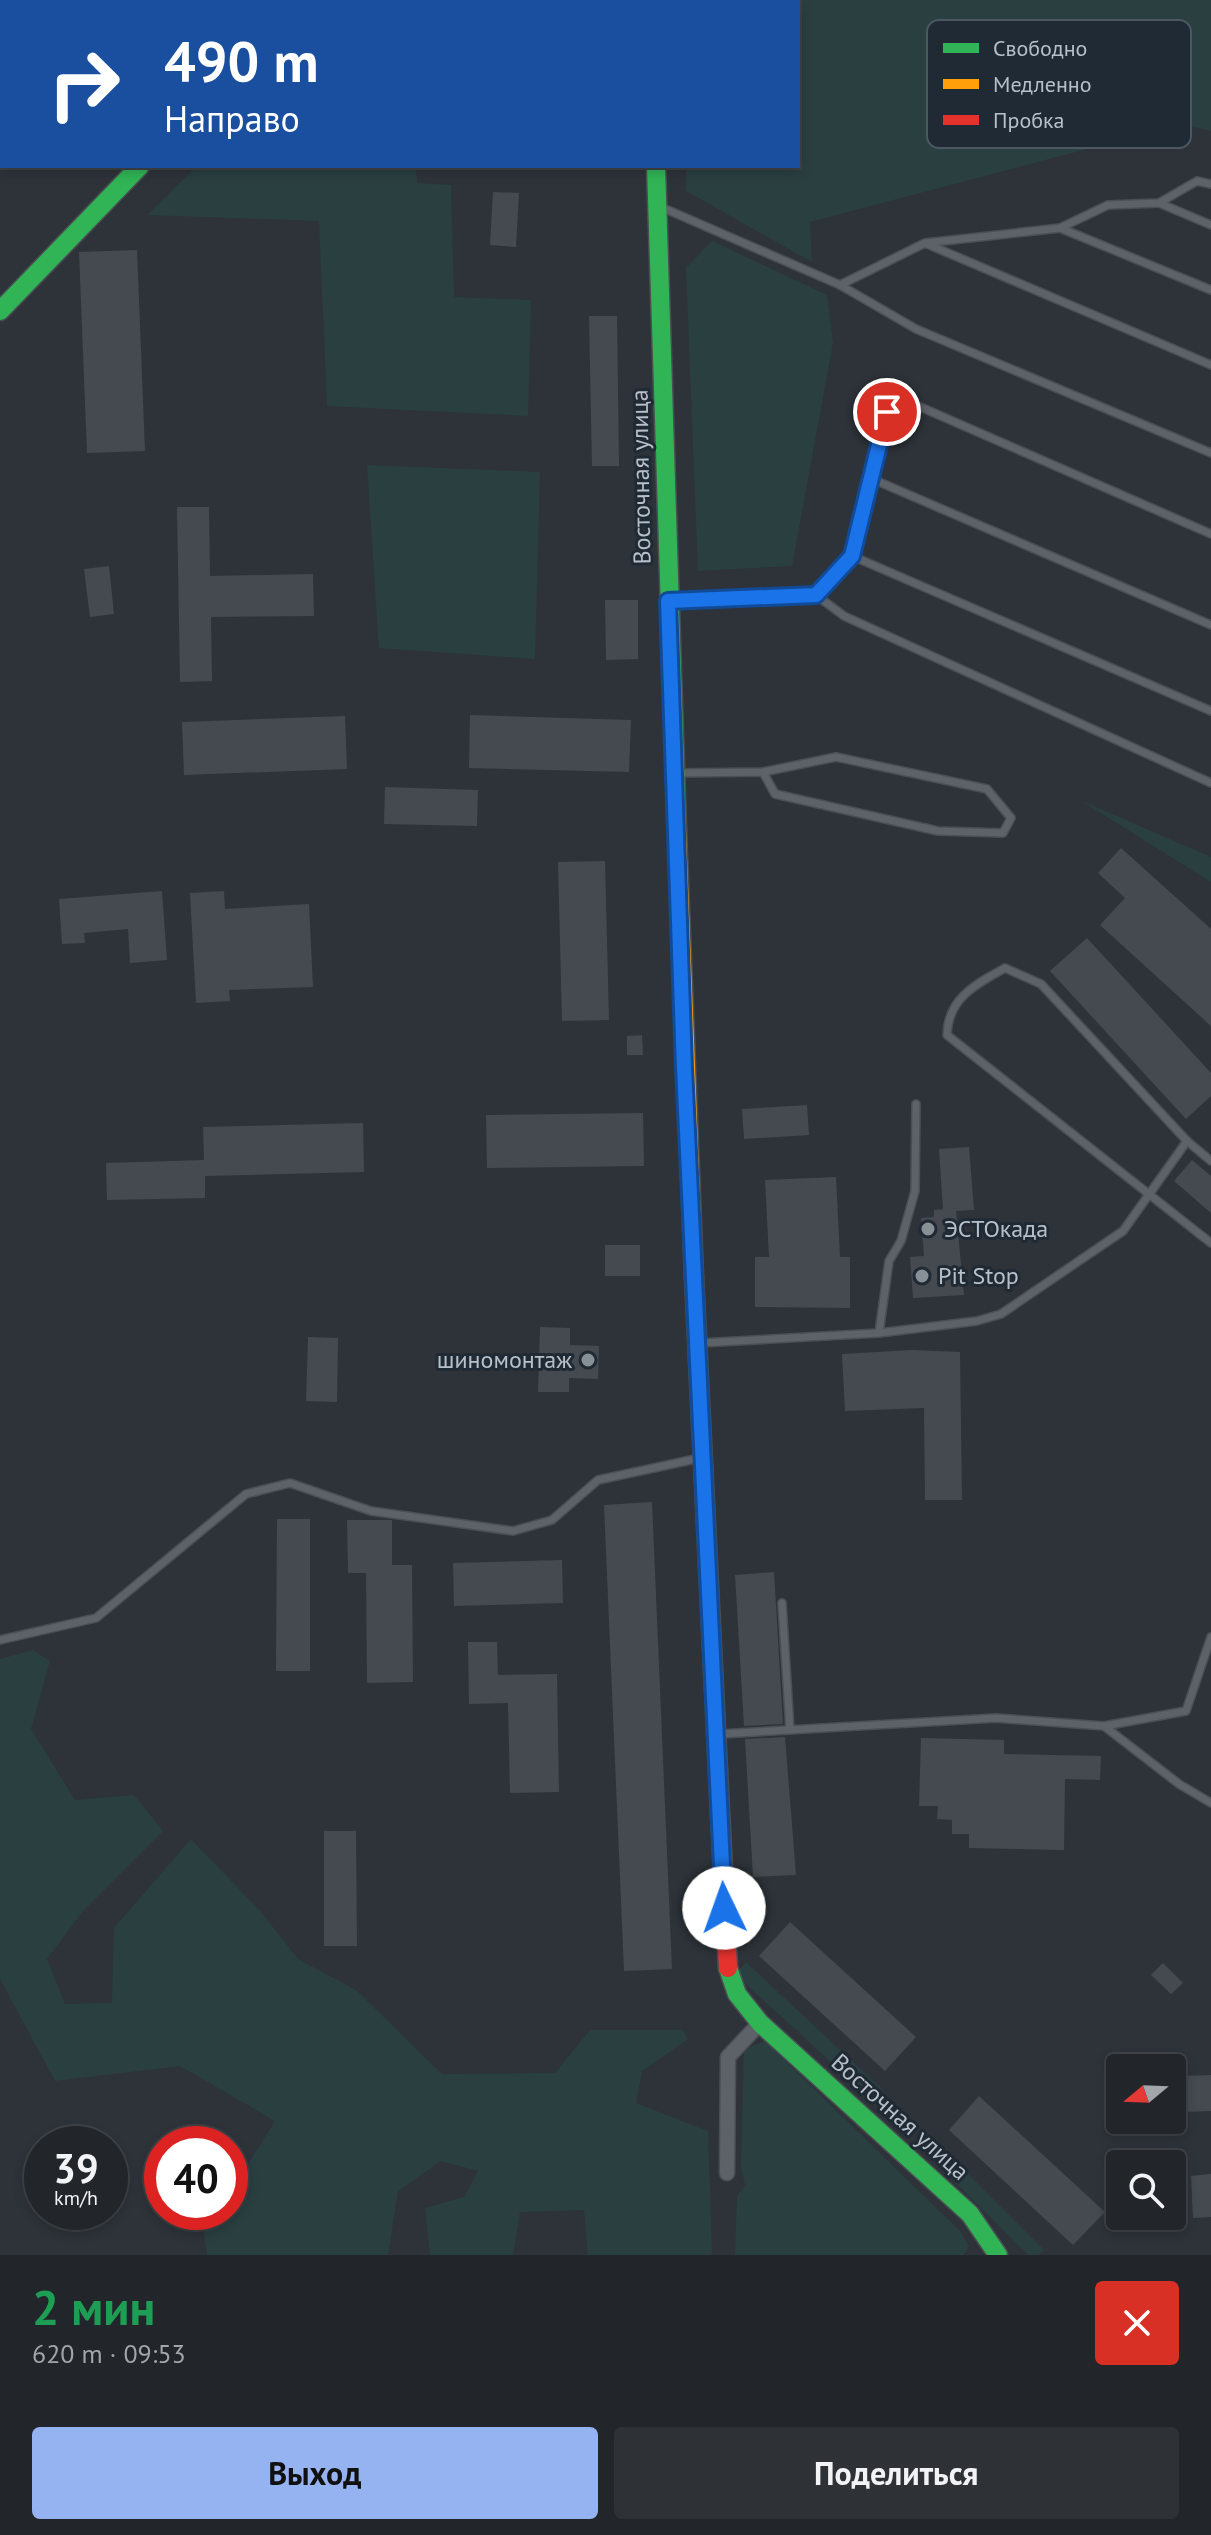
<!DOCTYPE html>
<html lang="ru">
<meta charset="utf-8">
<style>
body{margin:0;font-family:"PT Sans",sans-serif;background:#2e3237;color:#f1f3f6;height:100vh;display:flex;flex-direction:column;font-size:30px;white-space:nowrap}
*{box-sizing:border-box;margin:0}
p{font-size:26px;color:#a2a5a9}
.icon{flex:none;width:44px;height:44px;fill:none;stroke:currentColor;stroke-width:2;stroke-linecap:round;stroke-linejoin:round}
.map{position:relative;height:2255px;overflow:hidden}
.side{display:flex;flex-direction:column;background:#22262b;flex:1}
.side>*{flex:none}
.banner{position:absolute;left:0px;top:0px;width:800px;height:168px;box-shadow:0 4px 12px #0003,0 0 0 2px #3f4347;background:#1a4fa0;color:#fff;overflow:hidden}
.needle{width:52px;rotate:251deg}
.tools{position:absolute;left:1106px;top:2054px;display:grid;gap:16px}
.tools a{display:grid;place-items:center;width:80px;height:80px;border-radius:8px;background:#22262b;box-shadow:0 4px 12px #0003,0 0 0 2px #3f4347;font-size:40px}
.speed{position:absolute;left:24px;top:2126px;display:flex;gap:16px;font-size:40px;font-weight:700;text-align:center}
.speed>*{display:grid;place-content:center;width:104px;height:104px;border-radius:50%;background:#22262b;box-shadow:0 4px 12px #0003,0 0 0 2px #3f4347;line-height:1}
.speed small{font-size:20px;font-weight:400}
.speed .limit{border:12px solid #d22;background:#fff;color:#111}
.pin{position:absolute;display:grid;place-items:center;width:68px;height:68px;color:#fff;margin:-34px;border:4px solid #fff;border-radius:50%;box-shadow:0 2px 8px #0007}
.me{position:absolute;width:88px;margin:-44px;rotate:357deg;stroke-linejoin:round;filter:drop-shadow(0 0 6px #0008)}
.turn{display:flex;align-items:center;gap:28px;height:168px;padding:0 32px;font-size:36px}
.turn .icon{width:104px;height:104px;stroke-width:2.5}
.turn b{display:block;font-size:56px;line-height:68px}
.round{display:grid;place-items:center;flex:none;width:84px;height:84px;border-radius:8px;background:#2e3237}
.head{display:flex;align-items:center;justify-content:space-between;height:136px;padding:0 32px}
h1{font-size:48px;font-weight:600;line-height:60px;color:#1e9e55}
.cta{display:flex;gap:16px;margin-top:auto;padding:16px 32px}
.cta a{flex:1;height:92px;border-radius:8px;background:#95b2f1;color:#111;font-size:32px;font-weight:600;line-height:92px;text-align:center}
.cta a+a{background:#2e3237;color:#f1f3f6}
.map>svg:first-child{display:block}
.green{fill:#2a3f40}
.building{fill:#454a50}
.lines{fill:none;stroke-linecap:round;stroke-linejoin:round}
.lane-casing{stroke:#4a4f54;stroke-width:10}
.street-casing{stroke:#4a4f54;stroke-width:17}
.fast-casing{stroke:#4a4f54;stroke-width:21}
.slow-casing{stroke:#4a4f54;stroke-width:21}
.jam-casing{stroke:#4a4f54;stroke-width:21}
.lane{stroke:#5d6268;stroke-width:7}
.street{stroke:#5d6268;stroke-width:14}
.fast{stroke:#30b455;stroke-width:18}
.slow{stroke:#ff9f0a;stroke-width:18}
.jam{stroke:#e5322d;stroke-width:18}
.route-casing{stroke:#114b97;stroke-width:20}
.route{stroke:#1a73e8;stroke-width:14}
.poi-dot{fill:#878f97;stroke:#202a34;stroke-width:3}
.labels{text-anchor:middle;stroke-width:6;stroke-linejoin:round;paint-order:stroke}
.street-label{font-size:24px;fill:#b7c0c9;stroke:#202a34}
.poi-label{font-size:24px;fill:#b7c0c9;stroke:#202a34;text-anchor:start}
.key{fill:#202a34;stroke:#4d5761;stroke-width:2}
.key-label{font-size:22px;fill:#b7c0c9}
</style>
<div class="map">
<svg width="1211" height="2255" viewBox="0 0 1211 2255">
<rect width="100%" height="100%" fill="#2d3339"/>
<g class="green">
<path d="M96 0H261L263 2H87Z"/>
<path d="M733 0H1211V131L1182 124 810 222 812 262 686 191V166H798V2Z"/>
<path d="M197 166H416L417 183 451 185 454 297 531 300 528 416 327 406 319 221 148 215Z"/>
<path d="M712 241 827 295 833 343 792 566 698 571 686 268Z"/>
<path d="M367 465 540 472 535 659 379 648Z"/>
<path d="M1080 800 1211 857V882Z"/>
<path d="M33 1650 50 1661 31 1729 75 1800 134 1795 163 1831 83 1911 47 1959 65 2004 112 2003 114 1928 191 1839 261 1912 298 1959 356 1990 442 2074 555 2073 590 2030H683L688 2039 642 2071 636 2103 708 2131 712 2255H588L584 2210 520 2212 513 2255H430L425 2208 464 2197 478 2171 441 2161 398 2191 388 2255H207L204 2233 218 2212H230V2193L275 2121 180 2066 55 2081 0 1979V1659Z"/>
<path d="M746 1962 882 2089 872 2100 735 1974Z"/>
<path d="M765 2041 961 2232 969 2246 964 2255H735L737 2196 745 2185 741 2167 744 2049Z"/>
<path d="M935 2141 1044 2250 1039 2255H1028L924 2151Z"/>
</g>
<g class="building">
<path d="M493 192 519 193 516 247 490 245Z"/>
<path d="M137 250 145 451 87 453 79 252Z"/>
<path d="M589 316H617L619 466H592Z"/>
<path d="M177 507H209L210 576 313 574 314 616 211 617 212 681 180 682Z"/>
<path d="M109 566 114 614 90 617 84 569Z"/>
<path d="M605 600H638V659L606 660Z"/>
<path d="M470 715 631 720 629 772 469 768Z"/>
<path d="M345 716 347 769 184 775 182 722Z"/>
<path d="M385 787 478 790 477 826 384 824Z"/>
<path d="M1121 848 1211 929V1026L1100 925 1125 898 1098 873Z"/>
<path d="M605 861 609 1020 562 1021 558 862Z"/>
<path d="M162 891 167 960 130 963 128 929 84 933 85 943 62 944 59 899Z"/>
<path d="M224 891 225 909 309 904 313 987 229 990 230 1001 196 1003 190 893Z"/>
<path d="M1087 938 1211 1073V1096L1186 1119 1050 971Z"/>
<path d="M642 1035 643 1055H627V1036Z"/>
<path d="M807 1105 809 1135 744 1139 742 1109Z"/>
<path d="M643 1113 644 1166 487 1168 486 1115Z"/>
<path d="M363 1123 364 1172 205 1176V1198L107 1200 106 1163 204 1160 203 1127Z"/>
<path d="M969 1147 974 1210 956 1211 964 1295 913 1298 910 1257 924 1256 921 1218 934 1217V1210L943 1209 939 1149Z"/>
<path d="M1192 1160 1211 1176V1213L1174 1181Z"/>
<path d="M836 1177 840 1257H850V1308L755 1307V1257H769L765 1180Z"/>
<rect x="605" y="1245" width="35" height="31"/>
<path d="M540 1327 570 1328V1345L599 1346 598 1379 569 1378V1392H538Z"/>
<path d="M308 1337 338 1338 337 1402 306 1401Z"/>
<path d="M912 1350 960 1352 962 1500H925L924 1408 845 1411 842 1354Z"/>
<path d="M652 1502 672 1969 624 1971 604 1505Z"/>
<path d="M277 1519H310V1671H276Z"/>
<path d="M347 1520H392V1565H412L413 1682 367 1683 366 1573H348Z"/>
<path d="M562 1560 563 1603 454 1606 453 1563Z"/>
<path d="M774 1572 783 1724 744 1726 735 1575Z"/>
<path d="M468 1642H497L498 1675 557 1674 559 1792 510 1793 508 1703 469 1704Z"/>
<path d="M785 1737 796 1875 753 1877 745 1739Z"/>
<path d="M921 1738 1004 1740V1754L1101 1756 1100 1780 1065 1779 1064 1850 969 1848V1834H952V1820L937 1819 938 1806H919Z"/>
<path d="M324 1831H356L357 1946H324Z"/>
<path d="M790 1922 916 2037 885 2071 759 1956Z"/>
<path d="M1163 1963 1183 1983 1171 1994 1151 1975Z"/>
<path d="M1211 2075V2111L1181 2112 1180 2076Z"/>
<path d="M979 2096 1105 2212 1073 2245 949 2130Z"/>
<path d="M1211 2174V2217L1193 2218 1191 2176Z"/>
</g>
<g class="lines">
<g class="lane-casing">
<g id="lane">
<path d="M9 0 10 2"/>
<path d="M283 0 286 2"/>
<path d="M0 90 2 91"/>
<path d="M0 104 2 101"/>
<path d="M1159 203 1211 225"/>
<path d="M661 207 840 285 916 329 1211 453"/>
<path d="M1060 228 1211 290"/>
<path d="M927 244 1211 365"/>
<path d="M840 285 925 243 1060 228 1108 205 1159 203 1197 181 1211 184"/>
<path d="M870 478 1211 625"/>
<path d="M852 556 1211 711"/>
<path d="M816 595 852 556 887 412 909 402 1211 534"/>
<path d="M670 601 816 595 844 616 1211 783"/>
<path d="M678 773 763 772 836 757 987 789 1011 818 1003 833 938 831 775 794 763 772"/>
<path d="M1187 1141 1211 1161"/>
<path d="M879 1333 889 1261 901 1241 915 1191 916 1104"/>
<path d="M700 1343 879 1333 977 1321 1001 1314 1123 1231 1187 1141 1041 984 1005 968C976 984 948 998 947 1035L1211 1243"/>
<path d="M782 1603 790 1730"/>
<path d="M0 1640 96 1618 246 1494 290 1483 371 1511 513 1531 552 1520 598 1480 700 1458"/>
<path d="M1104 1726 1179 1784 1211 1803"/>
<path d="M720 1734 996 1718 1104 1726 1186 1711 1211 1637"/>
</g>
</g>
<g class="street-casing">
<g id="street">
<path d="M646 0V2"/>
<path d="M727 2173 728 2057 760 2023"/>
</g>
</g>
<g class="fast-casing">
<g id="fast">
<path d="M656 166 677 830"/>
<path d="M0 311 140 166"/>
<path d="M694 1277 718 1771"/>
<path d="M728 1968 737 1994 760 2023 970 2214 998 2255"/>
</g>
</g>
<g class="slow-casing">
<path id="slow" d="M677 830 694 1277"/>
</g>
<g class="jam-casing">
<path id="jam" d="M718 1771 728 1968"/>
</g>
<use href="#lane" class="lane"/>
<use href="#street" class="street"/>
<use href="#fast" class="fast"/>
<use href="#slow" class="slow"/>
<use href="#jam" class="jam"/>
</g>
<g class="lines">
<g class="route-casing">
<path id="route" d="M724 1908 684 1068 668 601 816 595 852 556 887 412"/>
</g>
<use href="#route" class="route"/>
</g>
<g class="poi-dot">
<circle cx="928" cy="1229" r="8"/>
<circle cx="922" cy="1276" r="8"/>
<circle cx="588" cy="1360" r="8"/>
</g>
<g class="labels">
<g class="street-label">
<text transform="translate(641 477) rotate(-91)" y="8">Восточная улица</text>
<text transform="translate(900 2117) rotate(42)" y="8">Восточная улица</text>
</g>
<g class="poi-label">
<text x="944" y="1237">ЭСТОкада</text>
<text x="938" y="1284">Pit Stop</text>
<text x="572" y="1368" text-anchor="end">шиномонтаж</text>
</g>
</g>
<rect x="927" y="20" width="264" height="128" rx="12" class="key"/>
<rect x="943" y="43" width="36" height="10" fill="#30b455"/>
<rect x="943" y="79" width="36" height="10" fill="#ff9f0a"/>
<rect x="943" y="115" width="36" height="10" fill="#e5322d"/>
<g class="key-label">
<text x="993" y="56">Свободно</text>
<text x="993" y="92">Медленно</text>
<text x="993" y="128">Пробка</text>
</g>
</svg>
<div class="tools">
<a><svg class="needle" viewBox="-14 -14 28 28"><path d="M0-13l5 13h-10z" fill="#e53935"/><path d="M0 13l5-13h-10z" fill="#a2a5a9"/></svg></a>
<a><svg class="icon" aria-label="search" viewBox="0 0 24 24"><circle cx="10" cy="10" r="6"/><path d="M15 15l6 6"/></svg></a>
</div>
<div class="speed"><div>39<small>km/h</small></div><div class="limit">40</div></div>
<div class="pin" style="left:887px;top:412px;background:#d93025"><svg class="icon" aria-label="arrive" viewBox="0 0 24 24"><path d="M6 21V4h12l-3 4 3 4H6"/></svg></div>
<svg class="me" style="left:724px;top:1908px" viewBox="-20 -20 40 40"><circle r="19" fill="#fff"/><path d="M0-13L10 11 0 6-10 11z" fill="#1a73e8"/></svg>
<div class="banner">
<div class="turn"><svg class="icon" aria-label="right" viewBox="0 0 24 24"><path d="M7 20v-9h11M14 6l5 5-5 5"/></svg><div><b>490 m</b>Направо</div></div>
</div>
</div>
<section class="side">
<div class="head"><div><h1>2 мин</h1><p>620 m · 09:53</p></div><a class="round" style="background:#d93025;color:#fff"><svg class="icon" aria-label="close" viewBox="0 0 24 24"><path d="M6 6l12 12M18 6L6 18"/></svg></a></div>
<div class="cta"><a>Выход</a><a>Поделиться</a></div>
</section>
